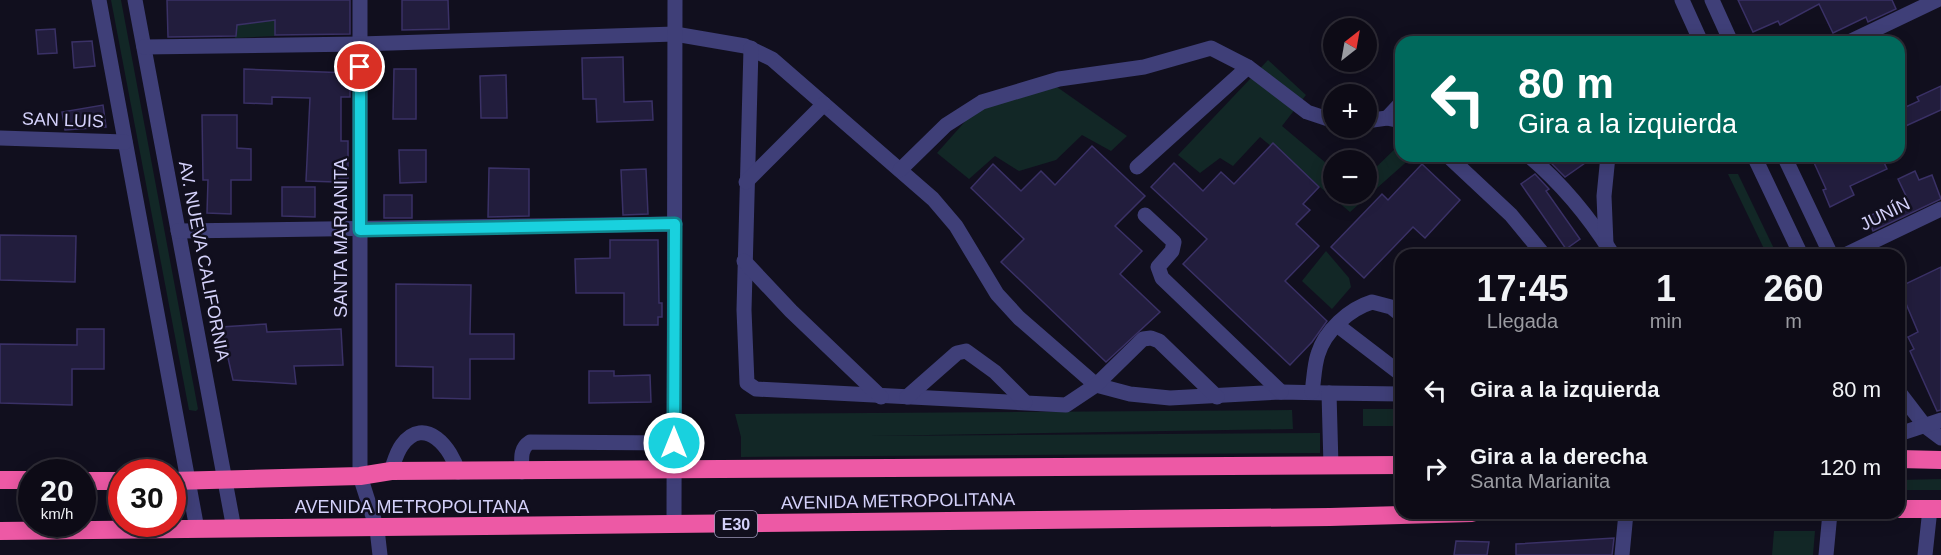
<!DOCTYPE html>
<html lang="es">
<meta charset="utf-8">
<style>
body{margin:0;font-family:Arial,sans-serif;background:#1b1923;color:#f1f3f6;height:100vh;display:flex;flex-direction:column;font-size:22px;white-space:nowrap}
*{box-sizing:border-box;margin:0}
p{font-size:20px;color:#9a9ba1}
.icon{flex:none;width:33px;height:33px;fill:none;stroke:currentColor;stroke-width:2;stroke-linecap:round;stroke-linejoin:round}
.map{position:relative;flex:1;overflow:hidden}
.sheet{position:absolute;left:1395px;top:249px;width:510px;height:270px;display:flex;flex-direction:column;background:#0d0b16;border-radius:18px;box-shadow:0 3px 15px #0003,0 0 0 2px #2d2b35}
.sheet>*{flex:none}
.hud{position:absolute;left:1395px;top:36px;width:510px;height:126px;border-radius:18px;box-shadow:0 3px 15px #0003,0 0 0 2px #2d2b35;background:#00695c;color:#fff;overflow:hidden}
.needle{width:39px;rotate:31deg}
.fabs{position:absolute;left:1323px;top:18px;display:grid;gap:12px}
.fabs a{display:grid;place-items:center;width:54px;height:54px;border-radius:50%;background:#0d0b16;box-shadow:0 3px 15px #0003,0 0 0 2px #2d2b35;font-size:30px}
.speed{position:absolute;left:18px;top:459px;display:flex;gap:12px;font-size:30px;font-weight:700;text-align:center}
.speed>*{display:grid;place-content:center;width:78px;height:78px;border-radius:50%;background:#0d0b16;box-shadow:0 3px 15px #0003,0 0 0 2px #2d2b35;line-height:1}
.speed small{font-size:15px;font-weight:400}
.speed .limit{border:9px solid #d22;background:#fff;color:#111}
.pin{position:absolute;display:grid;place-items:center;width:51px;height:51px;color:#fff;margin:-26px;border:3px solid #fff;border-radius:50%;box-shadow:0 2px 6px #0007}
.me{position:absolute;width:66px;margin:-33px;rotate:0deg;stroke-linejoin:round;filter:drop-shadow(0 0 4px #0008)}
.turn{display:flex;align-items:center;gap:21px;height:126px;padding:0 24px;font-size:27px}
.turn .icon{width:78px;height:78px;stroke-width:2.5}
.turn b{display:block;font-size:42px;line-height:51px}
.eta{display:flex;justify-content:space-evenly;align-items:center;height:102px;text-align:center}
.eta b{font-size:36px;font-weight:800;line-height:42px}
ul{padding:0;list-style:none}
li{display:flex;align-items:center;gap:18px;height:78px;padding:0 24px}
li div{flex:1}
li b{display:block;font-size:22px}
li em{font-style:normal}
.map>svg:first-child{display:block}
.green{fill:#122726}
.building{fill:#221d3d;stroke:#3a3166;stroke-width:1.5}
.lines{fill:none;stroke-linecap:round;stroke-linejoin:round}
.minor{stroke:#3f3f78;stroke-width:15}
.highway{stroke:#ed59a5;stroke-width:18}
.route-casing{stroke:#108890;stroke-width:15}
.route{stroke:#19d1de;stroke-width:10}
.labels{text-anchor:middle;stroke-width:5;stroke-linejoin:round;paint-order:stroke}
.shield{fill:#110f1e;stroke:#9a97b8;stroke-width:1.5}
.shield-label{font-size:16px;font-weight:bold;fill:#d4d1fa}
.street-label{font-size:18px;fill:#d4d1fa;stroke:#110f1e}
</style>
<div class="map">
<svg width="1941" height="555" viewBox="0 0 1941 555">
<rect width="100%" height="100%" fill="#110f1e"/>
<g class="green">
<path d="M111 0H121L198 409 196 411 189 410Z"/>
<path d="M276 0 275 36 235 38 237 20 245 24 265 21Z"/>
<path d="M1268 60 1306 95 1282 126 1333 169 1334 194H1366L1367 176 1398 146 1401 148V156L1412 157 1350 212 1260 137 1233 166 1220 158 1200 173 1178 155Z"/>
<path d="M1057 87 1127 136 1111 151 1082 135 1056 160 1019 171 995 156 969 179 937 153 977 108Z"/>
<path d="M1728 174H1738L1777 255H1767Z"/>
<path d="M1326 251 1349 278 1351 287 1332 309 1302 281Z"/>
<rect x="1363" y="409" width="38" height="17"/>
<path d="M1292 410 1293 429 869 436 1320 433V453L741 457V437L735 414Z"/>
<path d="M1941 479V490H1899V480Z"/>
<path d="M1774 531H1815L1813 555H1772Z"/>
</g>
<g class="building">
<path d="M167 0H350V34L275 35V20L237 25 236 36 168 37Z"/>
<path d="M402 0H448L449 29 402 30Z"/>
<path d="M1738 0H1892L1896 9 1868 22 1866 17 1833 33 1819 4 1780 25 1778 21 1753 32Z"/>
<path d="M55 29 57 53 38 54 36 30Z"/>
<path d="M92 41 95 66 74 68 72 42Z"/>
<path d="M623 57 624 102 652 101 653 120 597 122 596 99H583L582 58Z"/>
<path d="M244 69 350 73V97H341V141H348V178H335V182L306 181 310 98 272 97V104L244 103Z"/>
<path d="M394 69H416V119H393Z"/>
<path d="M506 75 507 118H481L480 76Z"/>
<path d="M1941 86V110L1899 129V110L1919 101 1917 97Z"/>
<path d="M103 105 106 127 65 130 62 112Z"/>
<path d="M202 115H237V148L251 149V180H231V214L207 213 208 180H203Z"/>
<path d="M1273 143 1319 187 1303 204 1310 210 1296 224 1319 246 1285 281 1327 321 1312 342 1290 365 1183 264 1207 239 1151 187 1174 163 1203 191 1221 172 1234 184Z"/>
<path d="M1092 146 1145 196 1115 226 1142 251 1120 274 1160 312 1106 362 1001 262 1024 239 971 188 993 164 1021 191 1041 171 1055 185Z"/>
<path d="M399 150H426V182L400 183Z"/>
<path d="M1562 156H1595L1565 177 1551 163Z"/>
<path d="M1811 156H1881L1887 169 1850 186 1854 195 1830 207 1823 190 1826 189Z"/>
<path d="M1422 164 1460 200 1425 238 1413 227 1364 278 1331 247 1382 194 1388 200Z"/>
<path d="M489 168 529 169V216L488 217Z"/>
<path d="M646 169 648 214 623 215 621 170Z"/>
<path d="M1915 171 1919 180 1932 175 1941 199 1873 231 1867 217 1907 198 1898 179Z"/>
<path d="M1535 174 1549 189 1546 191 1580 239 1566 249 1521 184Z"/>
<path d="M282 187H315V217L282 216Z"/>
<rect x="384" y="195" width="28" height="23"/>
<path d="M0 235 76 236 75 282 0 280Z"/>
<path d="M610 240H658L659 303H662V317H658V325H624V293H576L575 259 610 258Z"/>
<path d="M1941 267V410L1937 411 1910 351 1914 349 1908 337 1918 332 1899 287Z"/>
<path d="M396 284 471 285 470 334H514V359H470V399L433 398V367L396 366Z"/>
<path d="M266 324 267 332 341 329 343 365 294 366 296 384 233 380 221 327Z"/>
<path d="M77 329H104V369H72V405L0 403V344L77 345Z"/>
<path d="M589 371H614V376L650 375 651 402 589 403Z"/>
<path d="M1614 538 1612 555H1516V544Z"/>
<path d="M1456 541 1489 542 1487 555H1454Z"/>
</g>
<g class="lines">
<g class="minor">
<path d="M99 0 197 529"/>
<path d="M135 0 234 529"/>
<path d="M360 0V476L377 529 380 555"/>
<path d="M1682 0 1701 42"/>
<path d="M1712 0 1731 42"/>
<path d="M1849 42 1937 0"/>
<path d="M144 47 360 44 675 34 745 46 772 59 933 199 956 226 997 294 1019 318 1096 385 1130 394 1170 398 1281 392 1329 393"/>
<path d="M751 48 744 310 747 383 756 389 1066 405 1096 385 1143 339 1151 338 1159 341 1217 397"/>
<path d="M1387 118 1401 103"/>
<path d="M1366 121 1387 118 1401 121"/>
<path d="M0 138 125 142"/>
<path d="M1448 156 1511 215 1544 255"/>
<path d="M1529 156C1562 184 1590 218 1613 255"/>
<path d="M1754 156 1801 255"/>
<path d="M1784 156 1831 255"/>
<path d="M1137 167 1248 67"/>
<path d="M900 170 946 125 982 102 1059 79 1144 67 1211 48 1248 67 1307 112 1334 121"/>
<path d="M746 182 824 104"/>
<path d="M1145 215 1174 242 1172 251 1158 267 1162 278 1281 392"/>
<path d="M178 231 675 224"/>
<path d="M1606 244 1604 196 1608 156"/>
<path d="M1845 255 1941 209"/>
<path d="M744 261 791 311 881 397"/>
<path d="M1337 325 1401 374"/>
<path d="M1312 392C1314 380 1314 366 1318 354 1325 331 1349 309 1372 302L1391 307 1401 315"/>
<path d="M1899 392 1925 426 1941 438"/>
<path d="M907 397 957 353 966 351 995 372 1025 402"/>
<path d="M1899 434 1941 420"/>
<path d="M1331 466 1329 393 1401 394"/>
<path d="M391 471C394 463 396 453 402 445 425 414 452 449 458 472"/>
<path d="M522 472C522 460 519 449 530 442L674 443"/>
<path d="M674 525 675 0"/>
<path d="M1622 555 1626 513"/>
<path d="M1826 555 1830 513"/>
<path d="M1925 555 1930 509"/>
</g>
<g class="highway">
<path d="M1899 459 1941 460"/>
<path d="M0 480H32"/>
<path d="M82 481H122"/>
<path d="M172 481 360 476 391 471 1401 465"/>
<path d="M1899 509H1941"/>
<path d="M0 531 1330 517 1472 513"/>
</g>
</g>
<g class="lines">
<g class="route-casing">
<path id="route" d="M360 67V230L675 224 674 443"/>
</g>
<use href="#route" class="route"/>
</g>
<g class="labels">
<rect class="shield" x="715" y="511" width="42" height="26" rx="4.5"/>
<g class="shield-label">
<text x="736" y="530">E30</text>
</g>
<g class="street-label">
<text transform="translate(63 120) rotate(2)" y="6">SAN LUIS</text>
<text transform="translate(1885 214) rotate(-26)" y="6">JUNÍN</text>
<text transform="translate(341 238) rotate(-90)" y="6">SANTA MARIANITA</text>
<text transform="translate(204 261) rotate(79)" y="6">AV. NUEVA CALIFORNIA</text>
<text transform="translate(898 501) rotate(-1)" y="6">AVENIDA METROPOLITANA</text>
<text x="412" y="513">AVENIDA METROPOLITANA</text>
</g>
</g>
</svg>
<div class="fabs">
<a><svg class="needle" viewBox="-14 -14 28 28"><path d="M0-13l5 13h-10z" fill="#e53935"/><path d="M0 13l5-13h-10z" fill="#9a9ba1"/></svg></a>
<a>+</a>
<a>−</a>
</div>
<div class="speed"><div>20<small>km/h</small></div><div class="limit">30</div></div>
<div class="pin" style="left:360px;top:67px;background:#d93025"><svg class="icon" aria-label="arrive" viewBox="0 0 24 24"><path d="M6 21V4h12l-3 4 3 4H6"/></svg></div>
<svg class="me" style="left:674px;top:443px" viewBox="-20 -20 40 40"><circle r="17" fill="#19d1de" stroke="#fff" stroke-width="3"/><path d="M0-11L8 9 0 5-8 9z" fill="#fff"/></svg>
<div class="hud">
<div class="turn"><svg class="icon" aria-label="left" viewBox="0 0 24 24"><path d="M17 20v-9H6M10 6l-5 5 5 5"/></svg><div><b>80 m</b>Gira a la izquierda</div></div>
</div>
<section class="sheet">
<div class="eta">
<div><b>17:45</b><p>Llegada</p></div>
<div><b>1</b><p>min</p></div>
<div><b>260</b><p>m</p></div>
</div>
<ul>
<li><svg class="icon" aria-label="left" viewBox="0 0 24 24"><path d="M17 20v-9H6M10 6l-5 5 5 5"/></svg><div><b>Gira a la izquierda</b></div><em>80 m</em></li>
<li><svg class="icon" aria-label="right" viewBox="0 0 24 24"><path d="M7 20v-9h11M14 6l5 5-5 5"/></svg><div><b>Gira a la derecha</b><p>Santa Marianita</p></div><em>120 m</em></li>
</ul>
</section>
</div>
